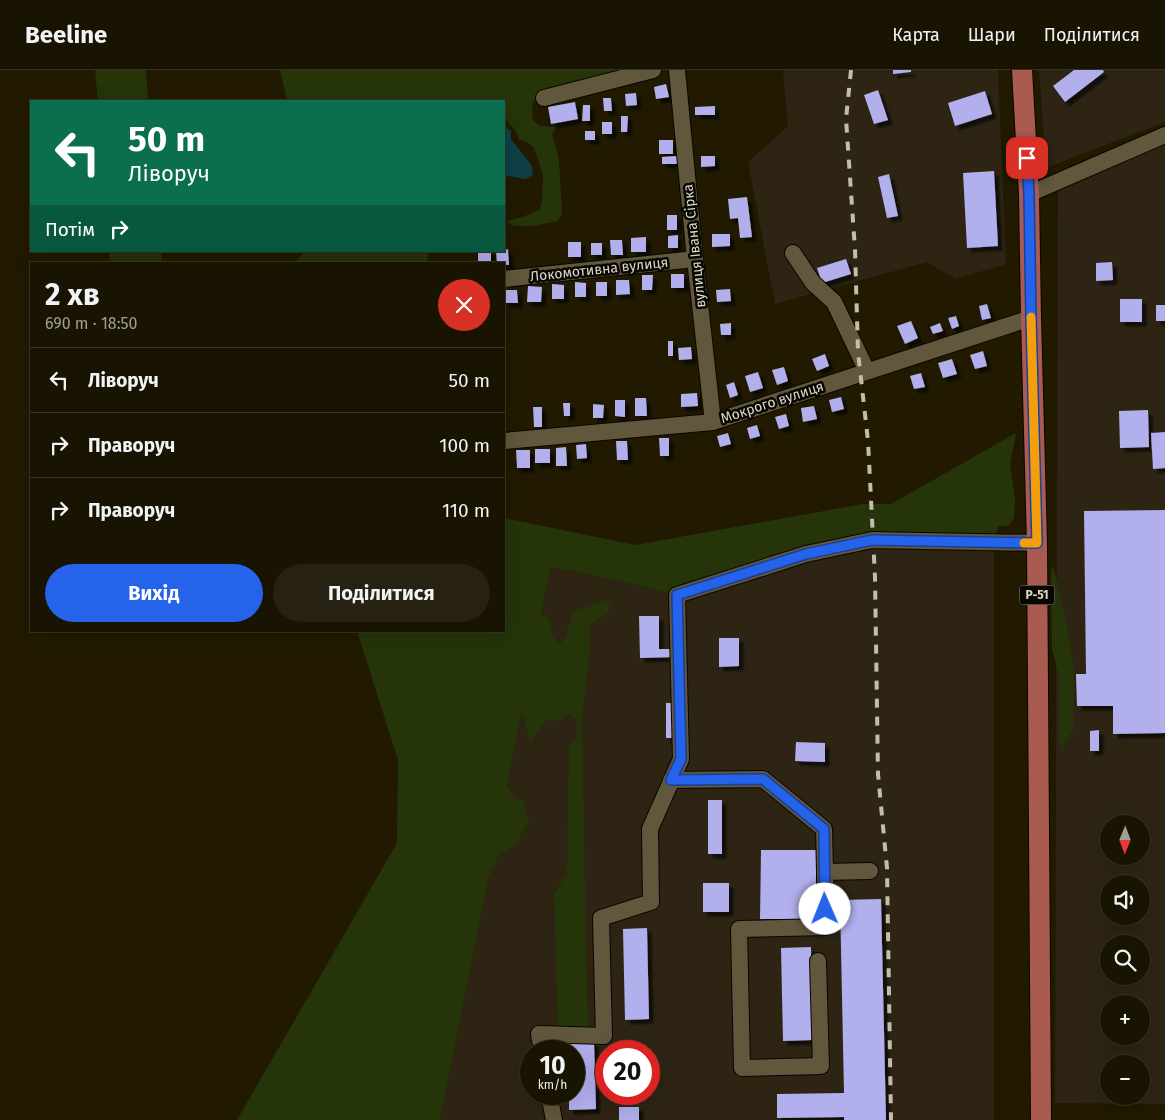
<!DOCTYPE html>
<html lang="uk">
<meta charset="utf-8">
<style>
body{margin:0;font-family:"Fira Sans",sans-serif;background:#262110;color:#f1f3f6;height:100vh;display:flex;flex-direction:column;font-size:19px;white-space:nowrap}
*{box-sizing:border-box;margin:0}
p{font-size:16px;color:#9f9e99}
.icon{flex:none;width:28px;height:28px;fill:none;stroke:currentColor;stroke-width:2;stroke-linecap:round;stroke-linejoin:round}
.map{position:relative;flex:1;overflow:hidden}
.details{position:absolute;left:30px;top:192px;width:475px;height:370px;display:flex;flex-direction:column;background:#191401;border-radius:0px;box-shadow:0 5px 20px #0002,0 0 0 1px #373323}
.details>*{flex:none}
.banner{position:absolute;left:30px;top:30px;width:475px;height:152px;border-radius:0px;box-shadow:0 5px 20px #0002,0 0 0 1px #373323;background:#0b6e4f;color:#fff;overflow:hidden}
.needle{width:32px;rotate:181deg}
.fabs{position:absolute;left:1100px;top:745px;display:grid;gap:10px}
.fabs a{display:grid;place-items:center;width:50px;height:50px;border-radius:50%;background:#191401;box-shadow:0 5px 20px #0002,0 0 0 1px #373323;font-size:25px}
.speed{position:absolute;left:520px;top:970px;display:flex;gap:10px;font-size:25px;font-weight:700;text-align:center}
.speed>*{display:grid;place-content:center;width:65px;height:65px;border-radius:50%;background:#191401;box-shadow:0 5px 20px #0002,0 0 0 1px #373323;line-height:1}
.speed small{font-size:12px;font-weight:400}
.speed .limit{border:8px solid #d22;background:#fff;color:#111}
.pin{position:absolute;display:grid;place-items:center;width:42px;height:42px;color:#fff;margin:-21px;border-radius:10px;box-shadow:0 2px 8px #0006}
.me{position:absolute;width:55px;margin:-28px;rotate:359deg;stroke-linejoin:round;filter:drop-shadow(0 0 4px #0008)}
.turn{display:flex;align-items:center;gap:18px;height:105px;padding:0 15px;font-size:22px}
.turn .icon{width:65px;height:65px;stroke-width:2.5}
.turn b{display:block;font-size:35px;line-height:42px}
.then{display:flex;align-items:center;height:48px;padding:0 15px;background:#0003;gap:10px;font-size:19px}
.round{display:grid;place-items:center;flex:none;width:52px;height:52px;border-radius:26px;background:#262110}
.head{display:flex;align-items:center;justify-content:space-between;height:85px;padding:0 15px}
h1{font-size:30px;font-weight:700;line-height:38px}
.action{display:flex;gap:10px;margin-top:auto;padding:10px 15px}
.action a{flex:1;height:58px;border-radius:30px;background:#2563eb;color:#fff;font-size:20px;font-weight:700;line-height:58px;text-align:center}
.action a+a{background:#262110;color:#f1f3f6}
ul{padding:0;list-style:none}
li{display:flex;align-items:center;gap:15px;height:65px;padding:0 15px;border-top:1px solid #373323}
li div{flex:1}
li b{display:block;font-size:19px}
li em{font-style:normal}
header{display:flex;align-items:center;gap:30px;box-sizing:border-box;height:70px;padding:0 25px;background:#191401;border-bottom:1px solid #373323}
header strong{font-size:24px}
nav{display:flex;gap:28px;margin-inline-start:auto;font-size:18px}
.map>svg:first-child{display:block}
.industrial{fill:#2d2414;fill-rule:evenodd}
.green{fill:#253409}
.water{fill:#0f3f48}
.building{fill:#b1afec;filter:url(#shadow)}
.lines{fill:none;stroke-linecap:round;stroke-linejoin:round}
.minor-casing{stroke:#0b0500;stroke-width:18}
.major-casing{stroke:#0b0500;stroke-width:22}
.minor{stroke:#60573c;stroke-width:16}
.major{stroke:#a95b52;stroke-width:20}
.rail{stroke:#c3bdad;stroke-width:4;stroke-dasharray:9 9;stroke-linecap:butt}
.route-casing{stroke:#184099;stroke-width:12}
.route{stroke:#2563eb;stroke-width:9}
.slow{stroke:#f59e0b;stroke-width:9}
.labels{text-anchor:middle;stroke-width:5;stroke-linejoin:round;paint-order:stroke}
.shield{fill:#080601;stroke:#9c988c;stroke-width:1}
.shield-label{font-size:12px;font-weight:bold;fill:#dcd7c8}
.street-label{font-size:14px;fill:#dcd7c8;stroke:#080601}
</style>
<header>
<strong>Beeline</strong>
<nav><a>Карта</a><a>Шари</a><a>Поділитися</a></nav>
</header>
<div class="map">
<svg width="1165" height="1050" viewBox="0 0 1165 1050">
<defs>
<filter id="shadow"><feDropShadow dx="4.5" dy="4.5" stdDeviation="1" flood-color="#0009"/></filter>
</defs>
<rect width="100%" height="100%" fill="#211a01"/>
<g class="industrial">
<path d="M783 0H998L1006 194 956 209 927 192 775 234 748 92 788 56Z"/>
<path d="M1039 0H1165V52L1046 98Z"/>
<path d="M1165 65V1034L1055 1033 1058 111ZM1109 754H1141V786H1109ZM1109 814H1141V846H1109ZM1109 874H1141V906H1109ZM1109 934H1141V966H1109ZM1109 994H1141V1026H1109Z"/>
<path d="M872 470 994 472V1050H440L551 497 619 511 677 525ZM531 981H574V1024H531ZM606 981H649V1024H606Z"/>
</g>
<g class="green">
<path d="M95 0H146L148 31H98Z"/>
<path d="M280 0H639L542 24 532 33 533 50 539 56 557 57 552 64 559 89 562 143 558 151 532 156H514L506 151 523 147 540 139 542 131 543 105 534 78 527 72 519 70 516 62 504 47V31H287Z"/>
<path d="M109 181H161L162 194H110Z"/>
<path d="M305 181H429L426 194H293Z"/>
<path d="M1016 363 1010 394 1015 428 1014 448 1008 456H998L994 472 872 470 677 525 619 511 551 497 541 545 544 544 549 550 553 567 560 574 566 566 573 542 604 530 613 533 607 544 590 554V579L580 663 582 662 588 963 558 960 554 825 567 802 569 675 577 667 576 650 569 643 563 650 545 651 530 673 522 642 507 716 514 727 522 730 529 751 515 776 498 785 494 797 489 806 440 1050H237L397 773 398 690 357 561H504V448L635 475 863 434H891Z"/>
<path d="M1053 495 1067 555 1074 601 1073 660 1063 676 1059 674V607L1052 579 1051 503Z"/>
</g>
<path class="water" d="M504 56 511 61V69L532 96 533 105 525 109 508 106 504 107Z"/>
<g class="building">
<path d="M893 0H911V2L893 4Z"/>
<path d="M1074 0H1103L1104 2 1065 32 1053 16Z"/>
<path d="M666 14 669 27 656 29 654 17Z"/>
<path d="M878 20 888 50 874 54 864 25Z"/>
<path d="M985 21 992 44 955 56 948 33Z"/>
<path d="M636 23 637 35 626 36 625 24Z"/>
<path d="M603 28H611L612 41H604Z"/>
<path d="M575 32 578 49 551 54 548 37Z"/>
<path d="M583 35H590V51H582Z"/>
<path d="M715 36V45H695V37Z"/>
<path d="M621 46H628L627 62H621Z"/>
<rect x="602" y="52" width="10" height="12"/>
<rect x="585" y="61" width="10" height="9"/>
<rect x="659" y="70" width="14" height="14"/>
<path d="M677 86V94H662V87Z"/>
<path d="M701 86H715V96L701 97Z"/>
<path d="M994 101 998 176 967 178 963 103Z"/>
<path d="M889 104 898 146 887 148 878 107Z"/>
<path d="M747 127 752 167 740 168 738 148 730 149 728 129Z"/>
<rect x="667" y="145" width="10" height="15"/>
<path d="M712 164H730V176L712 177Z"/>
<path d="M678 165V178H668V166Z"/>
<path d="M646 167V182H631V168Z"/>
<path d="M610 170H622L623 185H611Z"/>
<rect x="568" y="172" width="13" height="15"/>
<rect x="591" y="173" width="11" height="12"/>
<path d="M508 179 509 195 497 194 496 181H504V180Z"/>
<rect x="478" y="181" width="13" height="13"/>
<path d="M846 189 851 204 822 213 817 198Z"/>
<path d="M1112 192 1113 210 1096 211V193Z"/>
<rect x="671" y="204" width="13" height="14"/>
<path d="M642 205H653L652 220H642Z"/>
<path d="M616 210H629L630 224 616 225Z"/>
<path d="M575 212 586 213V227H575Z"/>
<rect x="596" y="212" width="11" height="14"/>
<path d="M552 214 564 215V229H552Z"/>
<path d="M528 216 542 217 541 232H527Z"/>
<path d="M730 219 731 231 717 232 716 220Z"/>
<path d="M504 220H517L518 233H504Z"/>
<rect x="1120" y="229" width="22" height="23"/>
<path d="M987 234 991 248 982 250 979 236Z"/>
<rect x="1156" y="235" width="9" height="16"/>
<path d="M956 246 959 256 952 259 948 248Z"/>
<path d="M911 251 918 268 905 274 897 256Z"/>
<path d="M731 253V265H721L720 254Z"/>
<path d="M940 253 943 261 933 264 930 257Z"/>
<rect x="668" y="271" width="5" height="15"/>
<path d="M691 277 692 289 679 290 678 278Z"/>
<path d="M983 281 987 296 975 299 970 285Z"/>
<path d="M825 284 829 296 817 301 812 289Z"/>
<path d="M952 289 957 304 943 308 938 293Z"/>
<path d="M784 297 788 311 777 315 772 300Z"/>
<path d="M758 302 763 318 750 322 745 306Z"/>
<path d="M921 303 925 317 914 319 910 306Z"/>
<path d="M734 312 738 325 730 328 726 315Z"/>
<path d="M697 323 698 336 681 337V324Z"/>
<path d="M841 327 844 339 832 342 829 330Z"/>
<path d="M635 328H646L647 346H635Z"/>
<path d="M615 330H625V347L615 346Z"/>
<path d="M563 333H570V346H564Z"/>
<path d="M593 334 604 335 603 348H593Z"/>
<path d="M814 336 817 349 803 352 801 338Z"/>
<path d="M533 337H542V357H534Z"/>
<path d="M1148 340 1149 377 1120 378 1119 341Z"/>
<path d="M786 344 789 356 779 359 775 347Z"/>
<path d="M757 355 760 366 750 369 747 358Z"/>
<path d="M1165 362V398L1153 399 1151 363Z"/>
<path d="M728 363 731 374 720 377 717 366Z"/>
<path d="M659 368H669V386H660Z"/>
<path d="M616 371H627L628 390H617Z"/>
<path d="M586 374 587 388 577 389 576 375Z"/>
<path d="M566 377 567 396H556V378Z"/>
<rect x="535" y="379" width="15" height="14"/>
<path d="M516 380H530V398H517Z"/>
<path d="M1165 440V663L1113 664V636H1077L1076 604H1086L1084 441Z"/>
<path d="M639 546H659V579H675V587L640 588Z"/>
<path d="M719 568H739V596L719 597Z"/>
<path d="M666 633H674L675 668H666Z"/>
<path d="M1099 660V681H1090V661Z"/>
<path d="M796 672 825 673V692L795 691Z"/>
<rect x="708" y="730" width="14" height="54"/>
<path d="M761 780H816V849H760Z"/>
<rect x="703" y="813" width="26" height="29"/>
<path d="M881 829 886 1050H844V1047L777 1048V1024L844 1023 840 830Z"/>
<path d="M647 858 649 949 625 950 623 859Z"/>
<path d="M811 877 812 970 783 971 781 878Z"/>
<path d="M594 972 596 1039 569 1040V1024H574V981H568V973Z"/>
<rect x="619" y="1037" width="20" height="13"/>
</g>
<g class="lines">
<g class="minor-casing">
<g id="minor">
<path d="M677 0 695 189 713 352"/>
<path d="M544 28 653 0"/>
<path d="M1029 124 1165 65"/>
<path d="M793 183 813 213 834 232 867 301"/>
<path d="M504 209 695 189"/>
<path d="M504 371 713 352 1031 248"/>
<path d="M671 710 763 709 824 759 825 802 870 801"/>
<path d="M818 891 821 996 742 998 739 859 826 857 825 802"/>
<path d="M542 981 539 964 604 966 601 848 651 832 650 759 681 689 677 525 806 484 872 470 1037 473"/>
<path d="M549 1024 554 1050"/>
</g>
</g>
<g class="major-casing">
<path id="major" d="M1022 0 1029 124 1031 248 1037 473 1041 1050"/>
</g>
<use href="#minor" class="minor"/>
<use href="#major" class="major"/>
<path class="rail" d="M851 0 846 49 855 180 858 282 868 371 875 507 878 704 887 798 891 1050"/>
</g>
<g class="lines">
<g class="route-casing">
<path id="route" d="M825 839 824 759 763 709 671 710 681 689 677 525 806 484 872 470 1037 473 1031 248 1029 124 1027 88"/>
</g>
<use href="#route" class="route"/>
<path class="slow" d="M1024 473H1037L1031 247"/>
</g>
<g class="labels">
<rect class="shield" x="1019.5" y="515.5" width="35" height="19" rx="4"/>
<g class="shield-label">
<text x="1037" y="529">Р-51</text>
</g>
<g class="street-label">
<text transform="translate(694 176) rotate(-96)" y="5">вулиця Івана Сірка</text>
<text transform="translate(599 199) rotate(-6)" y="5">Локомотивна вулиця</text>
<text transform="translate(772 332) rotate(-18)" y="5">Мокрого вулиця</text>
</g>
</g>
</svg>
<div class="fabs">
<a><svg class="needle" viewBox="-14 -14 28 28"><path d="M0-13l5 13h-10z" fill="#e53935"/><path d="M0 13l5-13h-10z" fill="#9f9e99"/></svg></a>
<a><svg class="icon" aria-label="sound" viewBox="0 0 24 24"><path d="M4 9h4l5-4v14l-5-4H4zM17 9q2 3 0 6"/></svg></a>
<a><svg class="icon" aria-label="search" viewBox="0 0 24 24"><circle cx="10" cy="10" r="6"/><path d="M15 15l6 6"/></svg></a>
<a>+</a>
<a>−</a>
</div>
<div class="speed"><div>10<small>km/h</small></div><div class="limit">20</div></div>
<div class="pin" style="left:1027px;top:88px;background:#d93025"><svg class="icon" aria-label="arrive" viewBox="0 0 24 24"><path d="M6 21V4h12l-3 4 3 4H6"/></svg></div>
<svg class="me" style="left:825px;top:839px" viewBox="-20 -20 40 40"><circle r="19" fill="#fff"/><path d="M0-13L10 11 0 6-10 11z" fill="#2563eb"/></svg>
<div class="banner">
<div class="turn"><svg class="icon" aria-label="left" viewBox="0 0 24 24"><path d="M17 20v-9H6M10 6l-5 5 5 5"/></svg><div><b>50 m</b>Ліворуч</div></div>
<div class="then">Потім<svg class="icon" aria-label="right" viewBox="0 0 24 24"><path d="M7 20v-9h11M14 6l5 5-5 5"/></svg></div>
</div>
<section class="details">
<div class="head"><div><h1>2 хв</h1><p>690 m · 18:50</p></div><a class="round" style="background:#d93025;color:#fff"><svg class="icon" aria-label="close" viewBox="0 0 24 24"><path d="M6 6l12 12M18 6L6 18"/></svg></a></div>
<ul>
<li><svg class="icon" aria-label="left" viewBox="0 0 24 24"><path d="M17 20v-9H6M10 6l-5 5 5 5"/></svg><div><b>Ліворуч</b></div><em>50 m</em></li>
<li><svg class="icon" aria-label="right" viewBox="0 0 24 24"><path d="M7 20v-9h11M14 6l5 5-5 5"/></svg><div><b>Праворуч</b></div><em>100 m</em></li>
<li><svg class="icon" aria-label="right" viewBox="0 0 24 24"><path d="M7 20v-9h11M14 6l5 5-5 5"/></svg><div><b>Праворуч</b></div><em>110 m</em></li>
</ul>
<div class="action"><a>Вихід</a><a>Поділитися</a></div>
</section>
</div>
